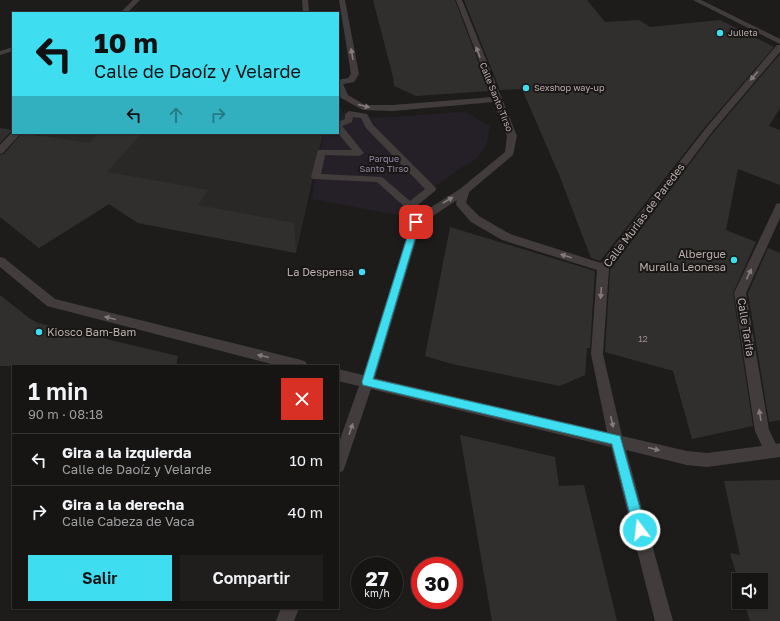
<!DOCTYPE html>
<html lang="es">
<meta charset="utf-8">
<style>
body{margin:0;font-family:"Golos Text",sans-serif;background:#1f1e1d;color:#f1f3f6;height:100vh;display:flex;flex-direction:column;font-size:15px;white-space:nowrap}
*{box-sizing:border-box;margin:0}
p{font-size:13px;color:#9e9fa0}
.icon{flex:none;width:22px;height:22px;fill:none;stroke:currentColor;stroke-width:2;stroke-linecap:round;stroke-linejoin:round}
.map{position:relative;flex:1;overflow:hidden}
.details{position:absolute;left:12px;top:365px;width:327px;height:244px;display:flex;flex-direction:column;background:#161514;border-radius:0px;box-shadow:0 1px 3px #0004,0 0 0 1px #353434}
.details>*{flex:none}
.guide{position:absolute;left:12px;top:12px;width:327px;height:122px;border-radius:0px;box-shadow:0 1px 3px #0004,0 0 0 1px #353434;background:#3fddf0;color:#111;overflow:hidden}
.buttons{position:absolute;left:732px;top:573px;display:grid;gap:8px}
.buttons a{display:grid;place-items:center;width:36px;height:36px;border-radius:0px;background:#161514;box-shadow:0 1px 3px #0004,0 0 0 1px #353434;font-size:20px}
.speed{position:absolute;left:351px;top:557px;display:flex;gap:8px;font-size:20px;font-weight:700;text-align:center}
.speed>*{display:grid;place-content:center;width:52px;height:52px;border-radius:50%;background:#161514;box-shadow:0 1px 3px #0004,0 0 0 1px #353434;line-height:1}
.speed small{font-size:10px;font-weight:400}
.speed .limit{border:6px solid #d22;background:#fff;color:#111}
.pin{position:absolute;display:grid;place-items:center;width:34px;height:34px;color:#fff;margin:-17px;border-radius:8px;box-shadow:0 2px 6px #0006}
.me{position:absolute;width:44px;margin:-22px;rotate:345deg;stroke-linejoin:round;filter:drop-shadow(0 0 3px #0008)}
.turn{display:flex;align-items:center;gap:14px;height:84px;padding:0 16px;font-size:18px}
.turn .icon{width:52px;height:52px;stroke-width:2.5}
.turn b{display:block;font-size:28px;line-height:34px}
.lanes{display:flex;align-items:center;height:38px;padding:0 16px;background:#0003;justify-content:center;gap:20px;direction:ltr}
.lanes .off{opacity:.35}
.round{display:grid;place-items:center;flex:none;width:42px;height:42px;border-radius:0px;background:#1f1e1d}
.headline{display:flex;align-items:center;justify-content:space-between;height:68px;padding:0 16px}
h1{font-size:24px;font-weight:600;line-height:30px}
.button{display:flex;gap:8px;margin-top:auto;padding:8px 16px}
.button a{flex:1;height:46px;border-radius:0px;background:#3fddf0;color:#111;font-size:16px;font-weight:600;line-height:46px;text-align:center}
.button a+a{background:#1f1e1d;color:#f1f3f6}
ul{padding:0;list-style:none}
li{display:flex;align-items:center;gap:12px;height:52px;padding:0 16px;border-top:1px solid #353434}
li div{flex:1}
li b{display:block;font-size:15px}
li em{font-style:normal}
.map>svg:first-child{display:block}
.built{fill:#2a2827}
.green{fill:#252028}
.building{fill:#312f2e}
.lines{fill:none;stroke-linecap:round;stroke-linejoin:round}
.minor{fill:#423d3c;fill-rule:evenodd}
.oneway{fill:#857c7a}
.route{fill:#3fddf0;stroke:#29909c}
.poi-dot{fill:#3fddf0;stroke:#181715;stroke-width:1.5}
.labels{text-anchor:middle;stroke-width:4;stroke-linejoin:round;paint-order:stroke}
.far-poi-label{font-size:9px;fill:#bcafad;stroke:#181715;text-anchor:start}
.far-street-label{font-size:9px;fill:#bcafad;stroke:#181715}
.far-park-label{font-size:9px;fill:#9685a6;stroke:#181715}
.number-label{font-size:9px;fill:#988e8c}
.street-label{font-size:11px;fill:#bcafad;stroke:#181715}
.poi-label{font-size:11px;fill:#bcafad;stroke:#181715;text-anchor:end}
</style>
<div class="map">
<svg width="780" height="621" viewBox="0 0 780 621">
<rect width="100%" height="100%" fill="#1d1c1b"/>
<path class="built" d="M42 133H323L296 253 138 223 109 204 39 248 0 217V184Z"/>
<path class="green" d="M338 103 343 113 377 118 465 112 490 126 487 143 477 158 456 171 414 201 403 216 312 199 324 133H338Z"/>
<g class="building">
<path d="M373 0H455L489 91 416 96 394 86 393 77Z"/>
<path d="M464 0H587L605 22 639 20 650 27 720 20 774 47 705 127 600 261 591 258 560 177 522 89 500 90Z"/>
<path d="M780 54V108L769 126 780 130V185L738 169 726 230 756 242 733 293 753 426 692 439 673 371 605 352 610 270 713 133Z"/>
<path d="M0 128 12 130 0 143Z"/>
<path d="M22 133 89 143 99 133H142L107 172 208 190 198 205 294 223 296 253 138 223 109 204 39 248 0 217V155L4 154Z"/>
<path d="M450 227 595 271 590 348H587L585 375 560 386 452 364 425 356Z"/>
<path d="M768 248 780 253V420L769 422 748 293Z"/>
<path d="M0 295 29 318 38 323 178 356 176 366H0Z"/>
<path d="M460 435 555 457 559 486 584 485 617 621H492Z"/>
<path d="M780 480V621H750L744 602H761V580H739V583L730 553 740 555 724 481Z"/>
</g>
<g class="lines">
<g class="minor">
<path d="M133 0H140L127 13H120Z"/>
<path d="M302 0H308L309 13H303Z"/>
<path d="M339 0H345L359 74 354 82 343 84 348 95 365 105H393L493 97 456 0H462L517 136 513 155 469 192 466 203 479 216 510 234 601 263 706 128 777 45H780V52L712 132 609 269 603 354 622 436 687 451 707 453 762 446 755 431 734 293 775 207 776 204 780 203V218L746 293 769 430 776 444 780 443V457L707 467 687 465 626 450 673 621H655L611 447 371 389 345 466 343 471 338 473V445L359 386 338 381V369L363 375 411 222 412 219 460 189 505 152 507 136 494 102 393 111 363 110 341 98 338 92V80L348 78 351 74ZM457 200 456 204 457 206 471 222 502 240 597 270 591 354 607 432 375 378 421 224Z"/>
<path d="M693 0H701L780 39V44Z"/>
<path d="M13 47V51L0 55V51Z"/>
<path d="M349 111 367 114 373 125 435 187 436 189 435 191 414 208H406L377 182 313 179 311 177 318 150H352L338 133V122L345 119V114ZM353 117 361 118 366 128 425 189 410 201 382 177 321 174 325 155 359 156 364 153 342 126 352 122Z"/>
<path d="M13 131V133H21L3 153 0 154V145Z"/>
<path d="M0 257 4 258 55 299 301 360 306 362 307 366H279L47 306 0 267Z"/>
<path d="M281 608H299L294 621H276Z"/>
</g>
</g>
<defs><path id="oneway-solid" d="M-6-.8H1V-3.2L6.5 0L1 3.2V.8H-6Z"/></defs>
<g class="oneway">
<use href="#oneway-solid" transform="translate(478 52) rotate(-111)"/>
<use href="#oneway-solid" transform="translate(352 54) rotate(-100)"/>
<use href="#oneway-solid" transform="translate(754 76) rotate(131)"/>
<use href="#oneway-solid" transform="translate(364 106) rotate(14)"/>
<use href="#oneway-solid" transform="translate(448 200) rotate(-31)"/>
<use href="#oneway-solid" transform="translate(566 256) rotate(-162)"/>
<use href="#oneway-solid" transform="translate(749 274) rotate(-65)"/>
<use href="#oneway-solid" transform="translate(601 293) rotate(94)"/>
<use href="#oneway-solid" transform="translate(110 318) rotate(-166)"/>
<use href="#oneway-solid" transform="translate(263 356) rotate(-166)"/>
<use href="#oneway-solid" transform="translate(760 415) rotate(-99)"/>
<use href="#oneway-solid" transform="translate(612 422) rotate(77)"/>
<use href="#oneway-solid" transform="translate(351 429) rotate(-71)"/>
<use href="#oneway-solid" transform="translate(654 449) rotate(14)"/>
</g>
<path class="route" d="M416 219 420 222 373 379 620 436 646 530 644 535 640 536 636 535 634 530 612 444 363 385 362 382 412 222Z"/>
<g class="poi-dot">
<circle cx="720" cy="33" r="4"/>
<circle cx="526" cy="88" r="4"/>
<circle cx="734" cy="260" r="4"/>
<circle cx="362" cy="272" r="4"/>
<circle cx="39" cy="332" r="4"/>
</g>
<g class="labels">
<g class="far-poi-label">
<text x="728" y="36">Julieta</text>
<text x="534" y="91">Sexshop way-up</text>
</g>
<g class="far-street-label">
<text transform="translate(496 97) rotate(68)" y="3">Calle Santo Tirso</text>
</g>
<g class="far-park-label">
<text x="384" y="162">Parque<tspan x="384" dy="10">Santo Tirso</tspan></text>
</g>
<g class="number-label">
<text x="643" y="342">12</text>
</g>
<g class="street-label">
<text transform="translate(644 215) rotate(-53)" y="4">Calle Murias de Paredes</text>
<text transform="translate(746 327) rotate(81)" y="4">Calle Tarifa</text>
</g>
<g class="poi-label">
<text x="726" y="258">Albergue<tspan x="726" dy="13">Muralla Leonesa</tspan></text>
<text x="354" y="276">La Despensa</text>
<text x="47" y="336" text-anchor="start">Kiosco Bam-Bam</text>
</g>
</g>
</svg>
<div class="buttons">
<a><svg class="icon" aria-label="sound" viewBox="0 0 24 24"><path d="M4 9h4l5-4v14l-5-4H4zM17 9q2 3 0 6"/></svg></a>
</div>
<div class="speed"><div>27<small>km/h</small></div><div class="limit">30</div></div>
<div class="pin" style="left:416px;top:222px;background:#d93025"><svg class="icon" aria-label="arrive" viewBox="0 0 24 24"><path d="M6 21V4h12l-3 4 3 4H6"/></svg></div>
<svg class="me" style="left:640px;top:530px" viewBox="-20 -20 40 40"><circle r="17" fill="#3fddf0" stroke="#fff" stroke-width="3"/><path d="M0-11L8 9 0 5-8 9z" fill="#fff"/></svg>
<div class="guide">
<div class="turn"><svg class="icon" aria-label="left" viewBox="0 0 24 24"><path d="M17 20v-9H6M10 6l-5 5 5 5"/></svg><div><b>10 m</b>Calle de Daoíz y Velarde</div></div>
<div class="lanes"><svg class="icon" aria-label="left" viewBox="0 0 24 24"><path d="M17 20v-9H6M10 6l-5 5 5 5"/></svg><svg class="icon off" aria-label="ahead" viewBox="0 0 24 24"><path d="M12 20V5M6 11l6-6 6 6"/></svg><svg class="icon off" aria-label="right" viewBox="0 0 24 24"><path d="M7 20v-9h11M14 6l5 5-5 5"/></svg></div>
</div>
<section class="details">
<div class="headline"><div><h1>1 min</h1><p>90 m · 08:18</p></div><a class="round" style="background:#d93025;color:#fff"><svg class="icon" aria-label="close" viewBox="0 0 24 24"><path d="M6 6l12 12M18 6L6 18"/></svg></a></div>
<ul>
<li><svg class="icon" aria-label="left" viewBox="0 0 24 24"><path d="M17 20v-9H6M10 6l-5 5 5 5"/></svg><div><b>Gira a la izquierda</b><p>Calle de Daoíz y Velarde</p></div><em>10 m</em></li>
<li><svg class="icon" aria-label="right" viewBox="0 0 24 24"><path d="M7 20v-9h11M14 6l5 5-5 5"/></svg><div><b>Gira a la derecha</b><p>Calle Cabeza de Vaca</p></div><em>40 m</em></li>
</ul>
<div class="button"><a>Salir</a><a>Compartir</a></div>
</section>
</div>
